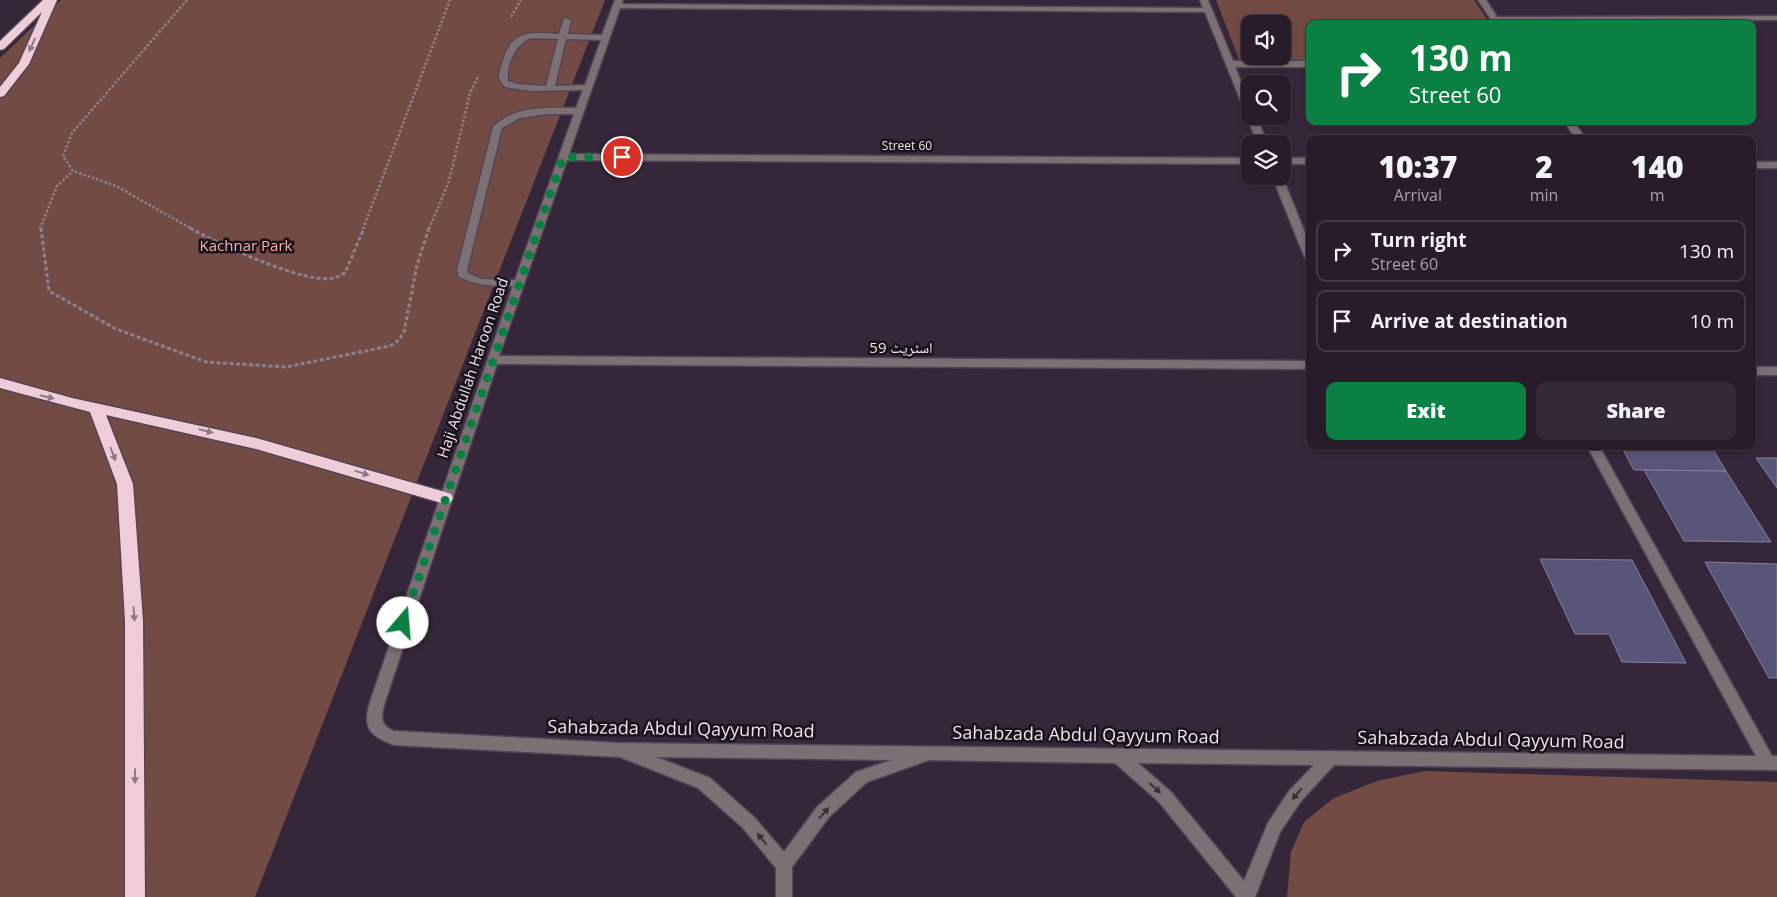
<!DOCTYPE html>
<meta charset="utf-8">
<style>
body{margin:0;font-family:"Open Sans","Noto Naskh Arabic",sans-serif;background:#342937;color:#f1f3f6;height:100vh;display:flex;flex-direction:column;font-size:19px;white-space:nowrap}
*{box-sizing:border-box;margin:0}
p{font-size:16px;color:#a5a1a9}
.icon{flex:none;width:28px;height:28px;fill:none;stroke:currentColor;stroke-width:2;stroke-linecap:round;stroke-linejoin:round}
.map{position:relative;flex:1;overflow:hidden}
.details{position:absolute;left:1306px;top:135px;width:450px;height:315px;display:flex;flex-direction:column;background:#281c2b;border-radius:10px;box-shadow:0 2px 8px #0003,0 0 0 1px #443a47}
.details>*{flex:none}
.guide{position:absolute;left:1306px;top:20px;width:450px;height:105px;border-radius:10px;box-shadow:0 2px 8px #0003,0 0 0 1px #443a47;background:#0b8043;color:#fff;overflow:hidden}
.buttons{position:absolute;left:1241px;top:15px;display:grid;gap:10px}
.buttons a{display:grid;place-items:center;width:50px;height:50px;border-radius:10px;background:#281c2b;box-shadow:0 2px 8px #0003,0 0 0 1px #443a47;font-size:25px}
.pin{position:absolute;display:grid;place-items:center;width:42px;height:42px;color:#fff;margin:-21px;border:2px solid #fff;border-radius:50%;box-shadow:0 1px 5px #0007}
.me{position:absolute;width:55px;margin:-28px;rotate:18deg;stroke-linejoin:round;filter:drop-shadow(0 0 4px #0008)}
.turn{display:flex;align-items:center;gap:18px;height:105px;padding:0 20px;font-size:22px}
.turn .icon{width:65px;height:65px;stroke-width:2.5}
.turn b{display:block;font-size:35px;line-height:42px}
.eta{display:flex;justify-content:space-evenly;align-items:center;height:85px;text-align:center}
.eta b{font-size:30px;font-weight:800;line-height:35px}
.primary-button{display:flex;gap:10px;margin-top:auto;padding:10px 20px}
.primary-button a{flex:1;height:58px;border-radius:10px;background:#0b8043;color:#fff;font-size:20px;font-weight:800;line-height:58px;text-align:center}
.primary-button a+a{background:#342937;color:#f1f3f6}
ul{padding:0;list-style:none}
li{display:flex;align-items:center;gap:15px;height:62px;margin:0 10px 8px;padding:0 10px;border:2px solid #443a47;border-radius:10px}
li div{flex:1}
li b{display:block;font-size:19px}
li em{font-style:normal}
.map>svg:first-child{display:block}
.green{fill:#734b45;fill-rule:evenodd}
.building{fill:#585579;stroke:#82819b}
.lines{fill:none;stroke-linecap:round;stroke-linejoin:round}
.minor-casing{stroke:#534456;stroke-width:3}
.highway-casing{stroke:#534456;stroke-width:3}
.path-far1{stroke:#8e8090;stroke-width:2.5;stroke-dasharray:2.5 2;stroke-linecap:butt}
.path{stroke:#8e8090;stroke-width:3;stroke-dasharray:4 2.5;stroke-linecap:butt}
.minor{fill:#7d7075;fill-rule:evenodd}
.highway{fill:#eecdd9;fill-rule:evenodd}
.oneway{fill:#8f7984}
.oneway2{fill:#382e36}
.route{stroke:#0b8043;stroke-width:9;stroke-dasharray:0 16.2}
.labels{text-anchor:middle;stroke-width:5;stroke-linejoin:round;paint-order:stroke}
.far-street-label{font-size:12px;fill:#eee3ef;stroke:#1a121b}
.park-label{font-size:15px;fill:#f9b0a5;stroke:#1a121b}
.street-label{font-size:15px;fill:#eee3ef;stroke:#1a121b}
.near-street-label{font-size:18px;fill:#eee3ef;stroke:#1a121b}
</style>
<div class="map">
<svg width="1777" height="897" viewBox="0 0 1777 897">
<rect width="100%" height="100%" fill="#362639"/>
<g class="green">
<path d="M61 0H605L255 897H0V58Z"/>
<path d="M1216 0H1474L1490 24H1310V60L1239 59ZM1250 24H1282V56H1250Z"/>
<path d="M1425 771 1777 782V897H1287L1291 852 1304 822 1334 798 1377 781Z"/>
</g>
<g class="building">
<path d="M1621 446H1711L1726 471 1634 470Z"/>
<path d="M1756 458H1777V488Z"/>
<path d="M1644 470 1726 471 1771 542 1684 541Z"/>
<path d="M1540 559 1632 560 1686 663 1622 662 1609 634H1575Z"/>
<path d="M1705 562 1777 564V678H1769Z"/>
</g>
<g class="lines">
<g class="minor-casing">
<g id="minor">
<path d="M615 0H623L622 4 1203 8 1200 0H1208L1233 61H1310V67H1235L1250 103V116H1256L1268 144H1258L1205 12 620 8 569 154 1250 158V164L567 160 499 356 1310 361V369L497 364 385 702C381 716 379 725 394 731L619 743 1756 756 1587 446H1599L1772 756H1777V770L1334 765 1301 801 1280 832 1255 897H1236L1159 802 1115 763 929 760 867 782 829 817 792 867V897H776V868L743 828 698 788 620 757 394 745C370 736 362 728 370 702L513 286C493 286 477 286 459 277L457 270 493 127C514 105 549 108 576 108L583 90 530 91 505 87 499 79C499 71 502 64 504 57 514 28 535 33 559 34L564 18 571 20 568 34 602 35ZM531 38 558 39 546 86 518 84 508 81C506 64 516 44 531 38ZM566 39 601 40 585 85 555 86ZM547 114H574L515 280 482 279 468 273 467 270 502 128 520 118ZM656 757 892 760 856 772 817 807 784 852 755 818 710 778ZM1138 763 1314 765 1289 791 1268 823 1244 881 1171 792Z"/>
<path d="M1478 0H1486L1497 17 1777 16V20L1500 21 1502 24H1494Z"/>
<path d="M1564 121H1573L1586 139H1576Z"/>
<rect x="1282" y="158" width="28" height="6"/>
<rect x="1752" y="162" width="25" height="6"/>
<path d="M1272 176H1282L1310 245V261L1305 258Z"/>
<rect x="1752" y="367" width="25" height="8"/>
</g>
</g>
<g class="highway-casing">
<g id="highway">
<path d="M43 0H57L29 64 4 96 0 97V87L19 63 42 12 4 49 0 50V41Z"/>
<path d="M0 378 72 398 256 438 445 492 451 494 453 498 451 502 445 504 256 449 106 415 133 484 143 621 145 897H125V621L117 484 90 412 0 388Z"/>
</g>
</g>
<g class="path-far1">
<path d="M187 0 72 133 63 156 73 171 116 186 192 229"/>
<path d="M511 17 521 0"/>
<path d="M40 229 57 186 73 171"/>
<path d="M363 229 450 0"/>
<path d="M429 229 449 181 470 93 478 77"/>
</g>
<g class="path">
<path d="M41 228 49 291 116 329 206 362 286 367 390 346 399 340 404 332 417 265 429 228"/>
<path d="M190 228C217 243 305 285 334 278 338 277 342 274 345 273L364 228"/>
</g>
<use href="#minor" class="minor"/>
<use href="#highway" class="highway"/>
</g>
<defs><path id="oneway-solid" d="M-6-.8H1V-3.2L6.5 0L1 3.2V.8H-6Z" transform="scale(1.25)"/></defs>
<g class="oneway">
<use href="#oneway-solid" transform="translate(32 45) rotate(114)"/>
<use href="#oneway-solid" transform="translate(47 397) rotate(13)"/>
<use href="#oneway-solid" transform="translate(206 431) rotate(14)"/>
<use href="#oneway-solid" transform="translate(113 454) rotate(69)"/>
<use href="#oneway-solid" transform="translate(362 473) rotate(17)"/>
<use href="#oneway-solid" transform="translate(134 614) rotate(86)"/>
<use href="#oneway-solid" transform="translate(135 776) rotate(90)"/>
</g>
<g class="oneway2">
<use href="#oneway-solid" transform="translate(1155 788) rotate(42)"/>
<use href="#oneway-solid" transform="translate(1297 794) rotate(130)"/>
<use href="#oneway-solid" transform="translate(824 813) rotate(-48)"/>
<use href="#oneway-solid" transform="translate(762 839) rotate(-129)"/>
</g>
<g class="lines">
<path class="route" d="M403 623 563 157H622"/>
</g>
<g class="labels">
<g class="far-street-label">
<text x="907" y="150">Street 60</text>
</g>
<g class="park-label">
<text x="246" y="251">Kachnar Park</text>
</g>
<g class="street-label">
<text x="901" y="353">اسٹریٹ 59</text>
<text transform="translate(473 368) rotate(-71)" y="5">Haji Abdullah Haroon Road</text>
</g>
<g class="near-street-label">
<text transform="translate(681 729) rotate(1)" y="6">Sahabzada Abdul Qayyum Road</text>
<text transform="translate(1086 735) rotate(1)" y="6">Sahabzada Abdul Qayyum Road</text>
<text transform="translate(1491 740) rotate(1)" y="6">Sahabzada Abdul Qayyum Road</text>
</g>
</g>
</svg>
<div class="buttons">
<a><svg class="icon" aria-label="sound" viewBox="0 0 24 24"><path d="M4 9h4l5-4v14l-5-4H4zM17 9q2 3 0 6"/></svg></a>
<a><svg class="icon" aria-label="search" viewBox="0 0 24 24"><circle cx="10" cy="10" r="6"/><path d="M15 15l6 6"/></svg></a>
<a><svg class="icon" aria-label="layers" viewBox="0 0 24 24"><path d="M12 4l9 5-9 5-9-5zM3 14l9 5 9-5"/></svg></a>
</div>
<div class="pin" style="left:622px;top:157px;background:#d93025"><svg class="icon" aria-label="arrive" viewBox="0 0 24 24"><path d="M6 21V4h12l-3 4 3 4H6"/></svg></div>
<svg class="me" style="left:403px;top:623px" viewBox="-20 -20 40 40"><circle r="19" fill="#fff"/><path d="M0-13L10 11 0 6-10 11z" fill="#0b8043"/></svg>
<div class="guide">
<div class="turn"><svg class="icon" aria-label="right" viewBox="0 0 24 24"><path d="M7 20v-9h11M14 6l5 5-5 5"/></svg><div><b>130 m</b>Street 60</div></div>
</div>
<section class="details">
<div class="eta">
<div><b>10:37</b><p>Arrival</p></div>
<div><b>2</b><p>min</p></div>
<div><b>140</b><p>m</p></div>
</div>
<ul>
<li><svg class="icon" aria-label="right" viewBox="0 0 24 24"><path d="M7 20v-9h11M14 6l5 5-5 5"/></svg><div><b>Turn right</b><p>Street 60</p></div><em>130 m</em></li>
<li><svg class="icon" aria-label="arrive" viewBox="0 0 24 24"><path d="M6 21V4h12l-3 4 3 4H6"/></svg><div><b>Arrive at destination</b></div><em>10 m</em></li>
</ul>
<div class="primary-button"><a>Exit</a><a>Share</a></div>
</section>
</div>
